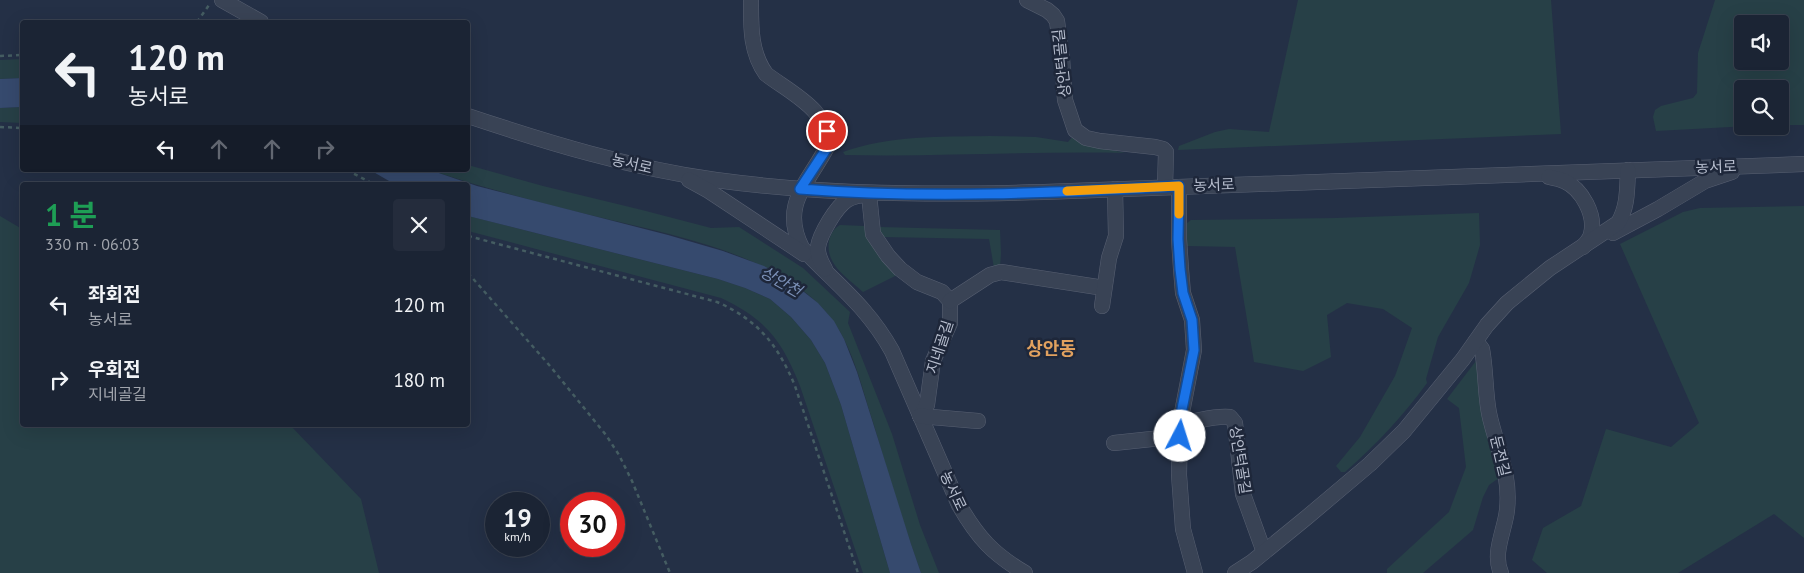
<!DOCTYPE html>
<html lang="ko">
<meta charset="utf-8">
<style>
body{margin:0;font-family:"PT Sans","Noto Sans KR",sans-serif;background:#242c3c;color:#f1f3f6;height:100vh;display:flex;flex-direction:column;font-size:19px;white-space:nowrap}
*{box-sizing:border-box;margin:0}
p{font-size:16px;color:#a0a4ac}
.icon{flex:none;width:28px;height:28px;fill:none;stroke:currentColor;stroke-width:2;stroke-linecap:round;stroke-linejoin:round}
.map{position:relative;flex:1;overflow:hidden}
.drawer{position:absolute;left:20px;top:182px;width:450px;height:245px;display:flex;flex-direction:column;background:#1b2434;border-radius:5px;box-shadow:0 5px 20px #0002,0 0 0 1px #39414f}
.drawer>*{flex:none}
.top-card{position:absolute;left:20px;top:20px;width:450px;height:152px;border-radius:5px;box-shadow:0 5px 20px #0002,0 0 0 1px #39414f;background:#1b2434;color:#f1f3f6;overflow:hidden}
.controls{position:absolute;left:1734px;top:15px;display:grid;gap:10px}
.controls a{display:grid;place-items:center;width:55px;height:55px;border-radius:5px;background:#1b2434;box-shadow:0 5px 20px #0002,0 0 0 1px #39414f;font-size:25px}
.speed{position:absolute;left:485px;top:492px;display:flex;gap:10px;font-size:25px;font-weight:700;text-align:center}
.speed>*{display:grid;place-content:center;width:65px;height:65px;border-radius:50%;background:#1b2434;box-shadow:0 5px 20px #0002,0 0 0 1px #39414f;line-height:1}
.speed small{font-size:12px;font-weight:400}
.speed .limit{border:8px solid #d22;background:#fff;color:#111}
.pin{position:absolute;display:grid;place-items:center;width:42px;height:42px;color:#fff;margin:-21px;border:2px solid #fff;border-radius:50%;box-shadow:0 1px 5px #0007}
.me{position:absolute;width:55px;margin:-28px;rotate:5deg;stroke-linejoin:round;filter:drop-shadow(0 0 4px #0008)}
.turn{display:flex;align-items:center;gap:18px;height:105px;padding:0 25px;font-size:22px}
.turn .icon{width:65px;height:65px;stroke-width:2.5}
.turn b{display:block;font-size:35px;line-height:42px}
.lanes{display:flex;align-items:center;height:48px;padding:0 25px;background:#0003;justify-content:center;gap:25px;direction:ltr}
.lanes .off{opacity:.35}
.round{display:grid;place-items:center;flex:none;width:52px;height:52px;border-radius:5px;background:#242c3c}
.overview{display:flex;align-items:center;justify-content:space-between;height:85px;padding:0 25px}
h1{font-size:30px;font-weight:700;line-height:38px;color:#1e9e55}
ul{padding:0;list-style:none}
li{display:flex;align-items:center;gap:15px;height:75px;padding:0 25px}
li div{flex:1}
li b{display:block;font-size:19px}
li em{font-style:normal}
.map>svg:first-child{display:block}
.green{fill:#274047;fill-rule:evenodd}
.water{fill:#364a6e}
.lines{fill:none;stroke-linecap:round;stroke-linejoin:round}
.minor-casing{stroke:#586072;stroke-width:16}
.path{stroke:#455d62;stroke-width:2.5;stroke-dasharray:4 4;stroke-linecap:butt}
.minor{stroke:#394355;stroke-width:15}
.route-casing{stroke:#114b97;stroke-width:12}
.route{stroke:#1a73e8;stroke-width:9}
.slow{stroke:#f59e0b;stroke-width:9}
.labels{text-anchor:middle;stroke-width:5;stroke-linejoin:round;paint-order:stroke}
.street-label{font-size:15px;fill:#b7bece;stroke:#1e273a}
.water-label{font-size:16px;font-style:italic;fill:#7c91b8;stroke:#1e273a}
.quarter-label{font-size:18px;font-weight:bold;fill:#e1a15f;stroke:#1e273a}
</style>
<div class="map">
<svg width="1804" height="573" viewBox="0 0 1804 573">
<rect width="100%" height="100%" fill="#243046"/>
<g class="green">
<path d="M1298 0H1551L1561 134 1178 150 1179 146 1215 132 1229 129 1269 132Z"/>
<path d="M1715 0H1804V125H1780V89H1742V126H1749L1656 131 1653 117 1655 110 1661 106 1693 98 1697 93 1698 53ZM1742 24H1780V61H1742Z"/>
<path d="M22 59V78L0 79V60Z"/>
<path d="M22 107V123L0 122V108Z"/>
<path d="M989 136 1036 137 1068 142 1073 136 1090 145 1125 153C1032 151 939 157 845 155L843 152C891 135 939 137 989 136Z"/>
<path d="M468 165 543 186 642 210 711 228 739 227 803 268 850 312 848 323 892 434 920 525 939 573H921C903 523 888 473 873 422 862 389 854 350 833 321 785 253 662 233 586 214 533 201 481 187 430 170H468Z"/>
<path d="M1804 206V538L1774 514 1678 573H1547L1532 560 1543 528 1581 506 1606 429 1671 447 1699 423 1620 244 1683 212 1700 208Z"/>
<path d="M1479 213 1480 245 1469 283 1438 337 1426 379 1427 383C1403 416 1376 445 1345 472H1341L1336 466 1360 437 1395 376 1412 328 1383 309 1347 303 1327 315 1331 357 1303 371 1254 362 1235 247 1187 246V223L1191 220 1335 218Z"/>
<path d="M0 216 22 229V425H290L361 499 379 573H0Z"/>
<path d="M468 216 718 279 745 288 770 299 791 317 811 340 825 363 841 405 890 573H863L800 386C782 341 766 319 721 298L468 231Z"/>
<path d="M840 225 864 226 869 238 899 274 863 292C848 278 825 265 829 241 831 234 833 229 840 225Z"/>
<path d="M879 227 1000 230 1001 254 1000 267 994 268 989 239 882 237Z"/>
<path d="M1476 361 1479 363 1502 478 1496 480 1489 485 1483 497 1473 530 1423 573H1387V569L1449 512 1466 467 1459 408 1447 399Z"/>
</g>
<g class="water">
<path d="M22 78V107L0 108V79Z"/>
<path d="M370 170H430L477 186 668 235 723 251 764 266 790 281 818 303 834 321 844 339 857 372 911 544 921 573H890L841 405 825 363 811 340 791 317 770 299 745 288 718 279 468 216V185H396Z"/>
</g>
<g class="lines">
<g class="minor-casing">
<g id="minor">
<path d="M222 0 261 22"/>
<path d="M751 0C751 26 750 52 766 74 789 92 833 112 827 147 808 183 780 205 802 248 836 284 867 306 892 351L959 505C978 538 993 554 1025 573"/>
<path d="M1027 0 1047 10 1053 15 1057 21 1062 58 1065 100 1075 130 1086 138 1100 141 1155 147 1163 149 1166 152 1165 187"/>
<path d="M468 116C549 143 631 168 716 180 826 195 933 195 1044 192L1804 164"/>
<path d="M1549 177C1554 178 1559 179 1564 181 1582 189 1596 215 1591 234 1590 239 1586 243 1583 247"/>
<path d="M689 180 709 191 804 254"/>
<path d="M1179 187V239L1181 269 1183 293 1192 320 1194 350 1180 423 1179 475 1183 529 1195 573"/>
<path d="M1613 233 1658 209 1705 181 1732 172"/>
<path d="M825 269C821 262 817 255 818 247 820 234 836 207 847 200 853 196 861 195 869 194L873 234 888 256 900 269 917 282 942 292 950 301V323L933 361 927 405 920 416"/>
<path d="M950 301 990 275 1001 272 1104 288"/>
<path d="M1102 306 1109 258 1116 236 1115 189"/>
<path d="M1476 341 1482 349C1486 370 1485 392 1489 413 1496 447 1511 472 1507 510 1505 530 1492 553 1501 573"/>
<path d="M920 416 978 421"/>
<path d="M1180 423C1197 422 1214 415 1230 417L1235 423 1243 494 1264 552"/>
<path d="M1114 443 1180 436"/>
<path d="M1235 573 1252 562 1306 518 1370 464 1404 431 1463 359 1487 325 1507 303 1550 268 1618 223C1628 207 1627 189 1628 170"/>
</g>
</g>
<g class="path">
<path d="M197 22 209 5"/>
<path d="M0 56 22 55"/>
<path d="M0 127 22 128"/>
<path d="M347 170 375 185"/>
<path d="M468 236 717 302C758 320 778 345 795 386L858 573"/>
<path d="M468 273 550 366 606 435 619 455 632 481 670 573"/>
</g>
<use href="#minor" class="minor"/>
</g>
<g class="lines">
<g class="route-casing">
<path id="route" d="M827 131 828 140 827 148 800 189C926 199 1053 193 1179 186L1178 239 1180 269 1183 293 1192 320 1194 350 1182 409 1180 436"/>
</g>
<use href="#route" class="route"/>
<path class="slow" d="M1067 191 1179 186V214"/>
</g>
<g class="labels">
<g class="street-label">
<text transform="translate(1062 63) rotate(-96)" y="5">상안턱골길</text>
<text transform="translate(632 164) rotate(13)" y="5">농서로</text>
<text transform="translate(1716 167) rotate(-2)" y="5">농서로</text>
<text transform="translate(1214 185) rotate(-2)" y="5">농서로</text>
<text transform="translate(940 347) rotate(-72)" y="5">지네골길</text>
<text transform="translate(1500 456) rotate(76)" y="5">둔전길</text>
<text transform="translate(1240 460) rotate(81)" y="5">상안턱골길</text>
<text transform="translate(953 491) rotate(65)" y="5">농서로</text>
</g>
<g class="water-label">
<text transform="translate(781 281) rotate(30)" y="6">상안천</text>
</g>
<g class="quarter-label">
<text x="1051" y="355">상안동</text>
</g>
</g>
</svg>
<div class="controls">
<a><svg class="icon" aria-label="sound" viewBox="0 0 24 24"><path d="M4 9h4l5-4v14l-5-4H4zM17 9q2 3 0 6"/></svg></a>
<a><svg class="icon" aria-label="search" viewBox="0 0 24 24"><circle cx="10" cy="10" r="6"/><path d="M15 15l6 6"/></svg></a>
</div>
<div class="speed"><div>19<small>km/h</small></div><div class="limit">30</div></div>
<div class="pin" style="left:827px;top:131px;background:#d93025"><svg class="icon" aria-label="arrive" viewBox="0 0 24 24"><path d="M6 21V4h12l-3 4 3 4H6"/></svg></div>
<svg class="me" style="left:1180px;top:436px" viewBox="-20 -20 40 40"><circle r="19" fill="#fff"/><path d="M0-13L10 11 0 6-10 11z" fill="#1a73e8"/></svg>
<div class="top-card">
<div class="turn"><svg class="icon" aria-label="left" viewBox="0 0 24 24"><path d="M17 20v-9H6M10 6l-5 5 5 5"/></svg><div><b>120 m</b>농서로</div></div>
<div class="lanes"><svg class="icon" aria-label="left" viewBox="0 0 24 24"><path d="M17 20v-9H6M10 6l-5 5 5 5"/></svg><svg class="icon off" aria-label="ahead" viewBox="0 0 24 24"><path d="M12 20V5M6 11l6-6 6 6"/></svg><svg class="icon off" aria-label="ahead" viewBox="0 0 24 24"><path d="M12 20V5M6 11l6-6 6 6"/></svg><svg class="icon off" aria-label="right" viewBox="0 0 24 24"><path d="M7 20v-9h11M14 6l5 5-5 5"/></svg></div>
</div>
<section class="drawer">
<div class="overview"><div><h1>1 분</h1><p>330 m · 06:03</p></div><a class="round"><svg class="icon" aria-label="close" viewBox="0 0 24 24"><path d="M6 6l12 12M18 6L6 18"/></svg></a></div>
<ul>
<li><svg class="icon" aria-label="left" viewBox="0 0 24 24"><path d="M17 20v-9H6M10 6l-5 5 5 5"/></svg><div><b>좌회전</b><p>농서로</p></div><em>120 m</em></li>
<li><svg class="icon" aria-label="right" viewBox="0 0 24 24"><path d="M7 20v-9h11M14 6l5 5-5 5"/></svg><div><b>우회전</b><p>지네골길</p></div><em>180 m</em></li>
</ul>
</section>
</div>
